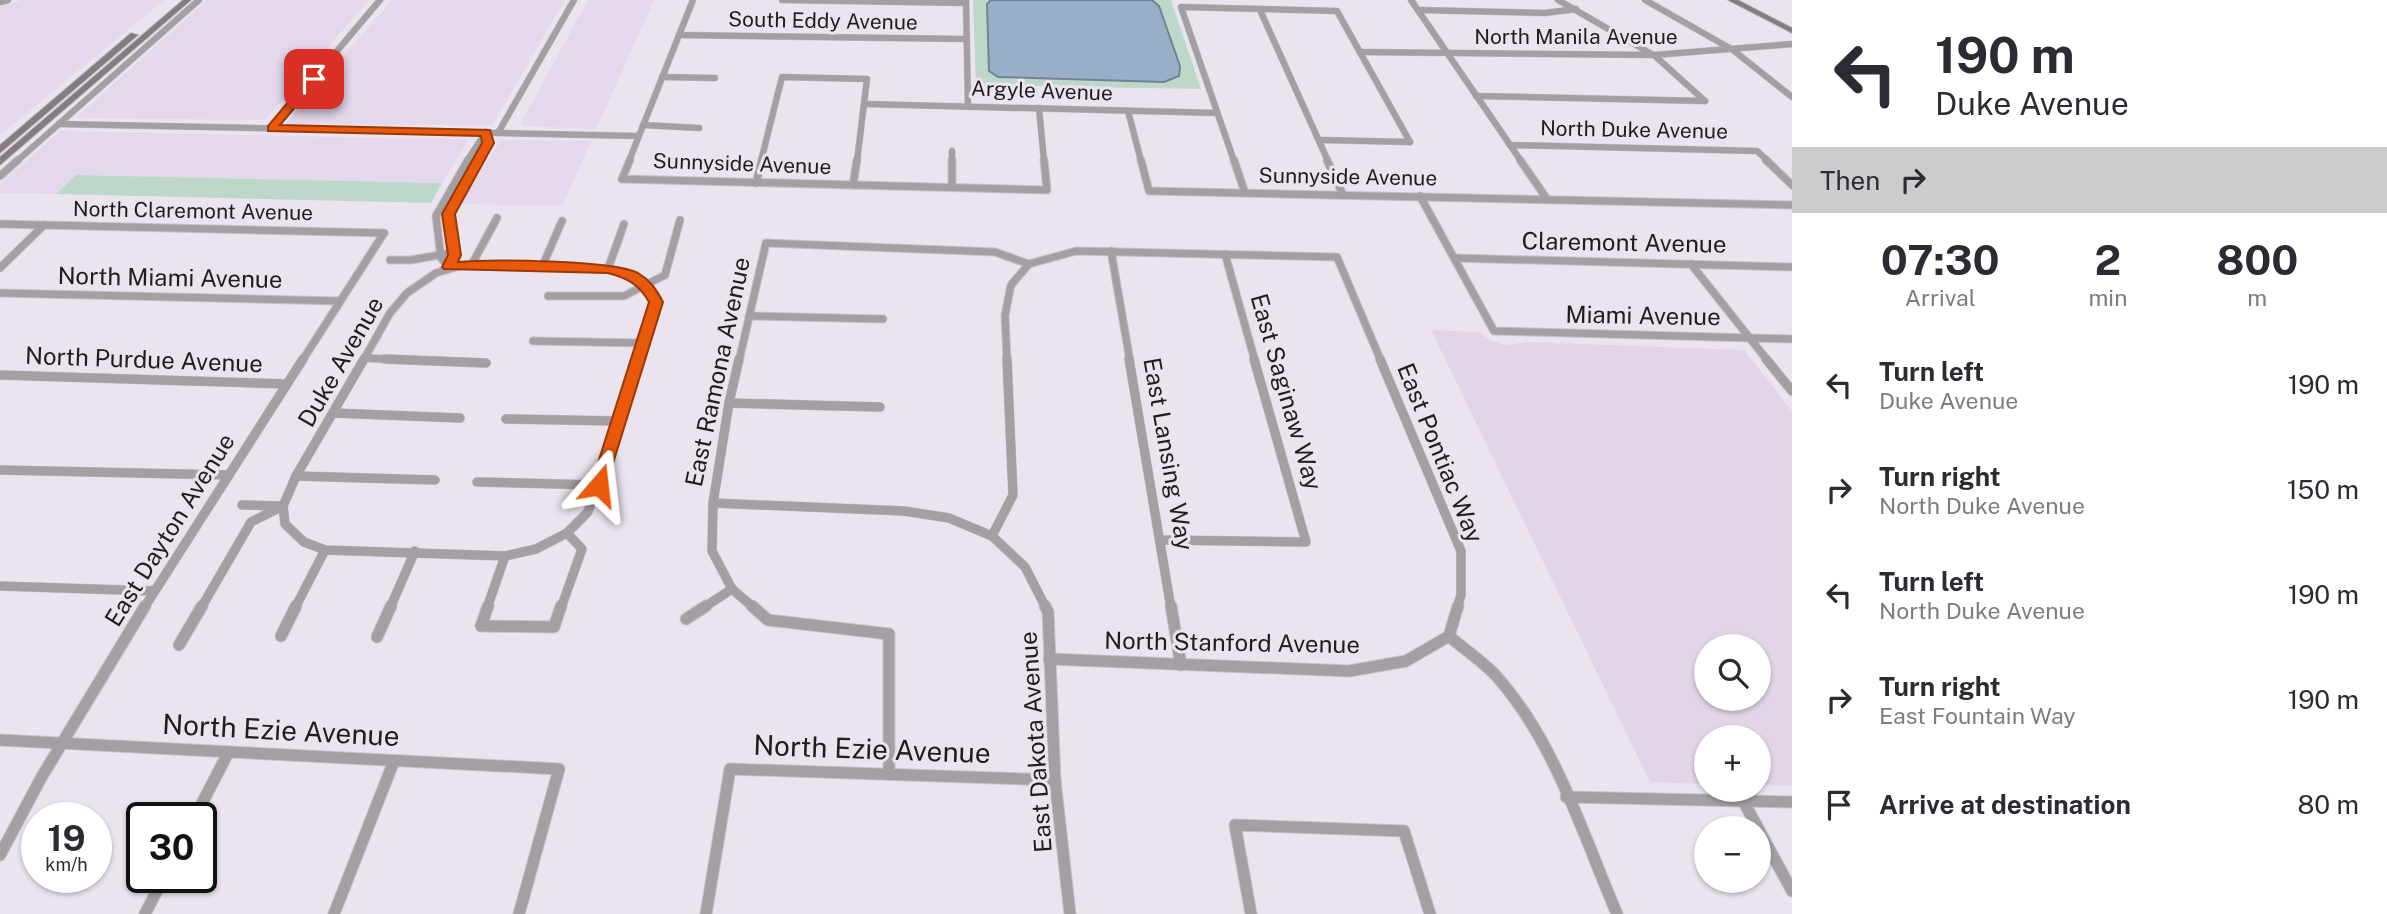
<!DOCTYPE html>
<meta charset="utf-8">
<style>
body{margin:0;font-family:"Public Sans",sans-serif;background:#f2f2f3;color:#2b2b33;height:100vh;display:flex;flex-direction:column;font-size:26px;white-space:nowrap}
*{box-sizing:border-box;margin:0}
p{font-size:23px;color:#7c7c81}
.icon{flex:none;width:38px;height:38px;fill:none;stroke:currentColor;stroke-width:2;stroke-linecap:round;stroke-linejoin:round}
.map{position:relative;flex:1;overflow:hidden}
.drawer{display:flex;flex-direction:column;background:#fff;width:595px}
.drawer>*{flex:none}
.top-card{background:#fff;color:#2b2b33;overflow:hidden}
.buttons{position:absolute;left:1694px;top:634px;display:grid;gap:14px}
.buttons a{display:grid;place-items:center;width:77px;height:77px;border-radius:50%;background:#fff;box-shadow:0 2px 5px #0004;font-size:35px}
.speed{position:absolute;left:21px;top:802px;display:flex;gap:14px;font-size:35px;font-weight:700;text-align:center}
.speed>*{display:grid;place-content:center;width:91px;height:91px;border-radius:50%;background:#fff;box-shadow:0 2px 5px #0004;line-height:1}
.speed small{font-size:18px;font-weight:400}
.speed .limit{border:4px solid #111;border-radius:10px;background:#fff;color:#111}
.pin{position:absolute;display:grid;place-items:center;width:60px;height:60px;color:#fff;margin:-30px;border-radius:14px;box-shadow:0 4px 10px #0006}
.me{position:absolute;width:77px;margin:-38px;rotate:17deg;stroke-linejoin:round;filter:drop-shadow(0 0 5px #0008)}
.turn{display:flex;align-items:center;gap:24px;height:147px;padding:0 28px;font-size:32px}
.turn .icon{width:91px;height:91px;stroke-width:2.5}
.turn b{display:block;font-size:49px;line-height:60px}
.then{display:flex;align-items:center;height:66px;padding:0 28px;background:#0003;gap:14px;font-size:26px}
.eta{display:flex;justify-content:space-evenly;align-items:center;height:119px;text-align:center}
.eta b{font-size:42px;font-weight:700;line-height:49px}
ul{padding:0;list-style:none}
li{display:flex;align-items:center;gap:21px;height:105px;padding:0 28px}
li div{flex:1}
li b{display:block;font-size:26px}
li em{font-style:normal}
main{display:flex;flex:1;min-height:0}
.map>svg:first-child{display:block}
.industrial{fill:#e3d8ec}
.built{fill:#e1d5e7;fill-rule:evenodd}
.green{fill:#bdd8c8}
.water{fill:#97afc7;stroke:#738395;stroke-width:2}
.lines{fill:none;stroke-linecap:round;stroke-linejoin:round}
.minor-far3-casing{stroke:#c6c0c9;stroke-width:7}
.minor-far2-casing{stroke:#c6c0c9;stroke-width:9}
.minor-far1-casing{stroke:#c6c0c9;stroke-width:10}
.minor-casing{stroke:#c6c0c9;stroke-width:13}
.secondary-casing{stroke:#c6c0c9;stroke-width:2}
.minor-far3{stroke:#a49fa2;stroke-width:6}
.minor-far2{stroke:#a49fa2;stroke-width:7}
.minor-far1{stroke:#a49fa2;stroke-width:9}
.minor{stroke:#a49fa2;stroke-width:11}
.secondary{fill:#847c81;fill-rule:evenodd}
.route{fill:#ea580c;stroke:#983908;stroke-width:2}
.labels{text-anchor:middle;stroke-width:6;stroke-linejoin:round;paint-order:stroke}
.far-street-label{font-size:21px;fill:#201d21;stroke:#ebe4ee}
.street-label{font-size:24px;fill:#201d21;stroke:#ebe4ee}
.near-street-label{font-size:28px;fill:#201d21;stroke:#ebe4ee}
</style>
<main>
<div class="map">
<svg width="1792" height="914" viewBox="0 0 1792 914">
<rect width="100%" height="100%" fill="#ebe4ee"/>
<g class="industrial">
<path d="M23 0H164L0 135V6Z"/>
<path d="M207 0H369L265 120 76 118Z"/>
<path d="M392 0H565L492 125 285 124Z"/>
<path d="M588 0H654L596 129 524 126 521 123Z"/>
<path d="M60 131 468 140 442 183 76 175 56 194 0 193V185Z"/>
<path d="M501 140 591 141 562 206 460 204Z"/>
</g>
<path class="built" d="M1431 330 1479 332 1491 341 1506 345 1526 342 1744 350 1792 411V786L1759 785V737H1706V784L1650 782ZM1706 646H1759V698H1706Z"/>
<g class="green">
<path d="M973 0H1171L1201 89 976 85Z"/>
<path d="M76 175 442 183 431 203 56 194Z"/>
</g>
<path class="water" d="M991 0H1152L1159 6 1180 66 1179 76 1164 82 998 77 989 71 987 4Z"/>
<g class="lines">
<g class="minor-far3-casing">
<g id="minor-far3">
<path d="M782 0 966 3"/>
<path d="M966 0 968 106"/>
<path d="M1411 0 1521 161"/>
<path d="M1558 0 1655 56 1705 101"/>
<path d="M1645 0 1733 50 1792 97"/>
<path d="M0 2 8 0"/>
<path d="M1260 10 1328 161"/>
<path d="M1418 10 1545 13 1576 9"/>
<path d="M679 35 966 39"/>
<path d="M1360 52 1654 55 1792 44"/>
<path d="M662 77 715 78"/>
<path d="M1476 96 1705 101"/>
<path d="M866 104 1217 113"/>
<path d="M1039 108 1044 161"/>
<path d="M1128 111 1141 161"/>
<path d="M59 124 638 136"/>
<path d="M643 125 699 128"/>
<path d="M272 128 380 0"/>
<path d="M498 133 574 0"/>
<path d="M1320 140 1410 142"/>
<path d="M1510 145 1757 151 1768 161"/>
<path d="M952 151V161"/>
<path d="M17 161 199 0"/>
<path d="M467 161 486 132 488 143 478 161"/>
<path d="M629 161 693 0"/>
<path d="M761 161 782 77 867 79 857 161"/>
<path d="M1234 161 1181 7 1337 11 1410 142"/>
</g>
</g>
<g class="minor-far2-casing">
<g id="minor-far2">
<path d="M468 160 436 216 441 258 449 267 454 255 448 214 479 160"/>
<path d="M630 160 622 179 1047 190 1044 160"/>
<path d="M952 160V187"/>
<path d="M1141 160 1149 191 1792 205"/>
<path d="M1234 160 1245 193"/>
<path d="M1327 160 1343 195"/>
<path d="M1520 160 1547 199"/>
<path d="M1766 160 1792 185"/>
<path d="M0 176 18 160"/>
<path d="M756 183 762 160"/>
<path d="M853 185 857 160"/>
<path d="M1420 196 1494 331 1792 339"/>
<path d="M0 224 384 233"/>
<path d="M1111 251 1130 361"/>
<path d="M1225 254 1255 361"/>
<path d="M1454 258 1792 267"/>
<path d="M390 260H411L445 254"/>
<path d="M472 264 497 218"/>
<path d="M1691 264 1768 361"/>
<path d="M542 267 562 221"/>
<path d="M0 268 44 225"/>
<path d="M608 269 624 224"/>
<path d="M0 293 340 301"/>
<path d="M548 296H624L665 275 680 220"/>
<path d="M749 316 883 319"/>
<path d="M533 341 643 343"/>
<path d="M364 358 428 361"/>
<path d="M302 361 384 233"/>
<path d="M363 361 390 313 407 293 436 273 459 266 472 264 608 269 631 275 647 286 656 301 637 361"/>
<path d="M739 361 766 243 995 252 1029 264 1076 251 1337 257 1381 361"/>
<path d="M1007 361 1005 315 1011 285 1029 264"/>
</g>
</g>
<g class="minor-far1-casing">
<g id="minor-far1">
<path d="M364 359 296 476 283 506 285 524 304 542 325 550 505 556 536 549 567 533 588 512 637 359"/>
<path d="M385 359 486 363"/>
<path d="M739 359 729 403 713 503 712 551 732 589 754 608"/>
<path d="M1007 359 1013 495 992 536 1025 567 1046 608"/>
<path d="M1129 359 1171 608"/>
<path d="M1380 359 1461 551V595L1457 608"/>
<path d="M1766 359 1792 391"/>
<path d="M0 375 286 384"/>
<path d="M729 403 880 407"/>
<path d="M333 413 460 418"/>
<path d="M506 419 618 421"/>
<path d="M0 470 229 475"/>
<path d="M296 476 435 480"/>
<path d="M477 482 599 485"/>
<path d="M713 503 904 511 949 518 992 536"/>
<path d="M242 505 281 506"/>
<path d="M1162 540 1306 542 1254 359"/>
<path d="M0 586 154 591"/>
<path d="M144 608 303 359"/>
<path d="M201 608 251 522 283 506"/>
<path d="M295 608 325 550"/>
<path d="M390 608 415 551"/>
<path d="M487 608 505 556"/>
<path d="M561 608 582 549 567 533"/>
<path d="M703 608 732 589"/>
</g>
</g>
<g class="minor-casing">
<g id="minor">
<path d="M488 606 481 626 554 627 561 606"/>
<path d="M752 606 768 620 889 634V774"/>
<path d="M1045 606 1048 612 1055 780 1070 914"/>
<path d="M1171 606 1181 665"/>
<path d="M686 619 706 606"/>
<path d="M281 636 296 606"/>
<path d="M1449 636C1465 650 1484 662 1498 678 1556 744 1583 835 1617 914"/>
<path d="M1449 636 1458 606"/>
<path d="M377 637 391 606"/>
<path d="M179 645 202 606"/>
<path d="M1049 659 1349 671 1406 661 1449 636"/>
<path d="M0 740 559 769 519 914"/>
<path d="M1566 797 1792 802"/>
<path d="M1742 799 1758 828"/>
<path d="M195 817 228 753"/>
<path d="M1759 830 1792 891"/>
<path d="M0 855 41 778 145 606"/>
<path d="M145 914 164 877"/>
<path d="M334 914 394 761"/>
<path d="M706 914 730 769 1055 780"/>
<path d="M1251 914 1235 825 1404 831 1430 914"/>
</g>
</g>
<g class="secondary-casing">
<g id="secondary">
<path d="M183 0H191L0 165V157Z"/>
<path d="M1728 0H1738L1792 28V33Z"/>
<path d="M131 33 138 35 0 153V145Z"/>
</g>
</g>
<use href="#minor-far3" class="minor-far3"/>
<use href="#minor-far2" class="minor-far2"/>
<use href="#minor-far1" class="minor-far1"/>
<use href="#minor" class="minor"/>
<use href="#secondary" class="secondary"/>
</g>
<path class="route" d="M314 75 319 79 280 125 490 130 494 143 455 214 461 255 458 262C489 259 613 260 638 273 650 280 656 289 663 302L605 489H593L591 485 649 302C639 284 627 278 608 273L444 269 442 267 448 255 442 214 482 143 481 136 268 131V126L310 76Z"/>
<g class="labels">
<g class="far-street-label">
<text transform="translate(823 21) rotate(1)" y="7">South Eddy Avenue</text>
<text x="1576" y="44">North Manila Avenue</text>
<text transform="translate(1042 91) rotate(2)" y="7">Argyle Avenue</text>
<text transform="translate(1634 130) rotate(1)" y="7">North Duke Avenue</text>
<text transform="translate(742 164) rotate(2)" y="7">Sunnyside Avenue</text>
<text transform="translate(1348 177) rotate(1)" y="7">Sunnyside Avenue</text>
<text transform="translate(193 211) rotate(1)" y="7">North Claremont Avenue</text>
</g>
<g class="street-label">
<text transform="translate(1624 243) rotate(1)" y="8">Claremont Avenue</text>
<text transform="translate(170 278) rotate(1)" y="8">North Miami Avenue</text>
<text transform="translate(1643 316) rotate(1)" y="8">Miami Avenue</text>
<text transform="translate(144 360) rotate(2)" y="8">North Purdue Avenue</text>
<text transform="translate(341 362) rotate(-60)" y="8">Duke Avenue</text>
<text transform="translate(718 372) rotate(-78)" y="8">East Ramona Avenue</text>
<text transform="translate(1286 392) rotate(74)" y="8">East Saginaw Way</text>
<text transform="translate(1440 453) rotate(68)" y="8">East Pontiac Way</text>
<text transform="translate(1168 454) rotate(80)" y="8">East Lansing Way</text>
<text transform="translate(170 530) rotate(-58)" y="8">East Dayton Avenue</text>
<text transform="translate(1232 643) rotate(1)" y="8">North Stanford Avenue</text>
<text transform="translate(1036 742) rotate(-94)" y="8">East Dakota Avenue</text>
</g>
<g class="near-street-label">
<text transform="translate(281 730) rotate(3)" y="10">North Ezie Avenue</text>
<text transform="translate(872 749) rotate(2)" y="10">North Ezie Avenue</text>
</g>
</g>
</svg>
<div class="buttons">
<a><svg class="icon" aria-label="search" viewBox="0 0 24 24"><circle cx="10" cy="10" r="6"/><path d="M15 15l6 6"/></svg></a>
<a>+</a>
<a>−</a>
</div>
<div class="speed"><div>19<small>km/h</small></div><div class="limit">30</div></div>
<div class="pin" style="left:314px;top:79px;background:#d93025"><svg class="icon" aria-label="arrive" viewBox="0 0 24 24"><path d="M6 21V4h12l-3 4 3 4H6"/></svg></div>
<svg class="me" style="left:599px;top:485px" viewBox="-20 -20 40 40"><path d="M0-17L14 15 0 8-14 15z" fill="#ea580c" stroke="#fff" stroke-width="4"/></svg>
</div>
<section class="drawer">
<div class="top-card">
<div class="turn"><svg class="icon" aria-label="left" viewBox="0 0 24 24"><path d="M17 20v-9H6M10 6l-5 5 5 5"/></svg><div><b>190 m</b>Duke Avenue</div></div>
<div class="then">Then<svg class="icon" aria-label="right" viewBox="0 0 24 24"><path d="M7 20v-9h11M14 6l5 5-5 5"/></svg></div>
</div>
<div class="eta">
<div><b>07:30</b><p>Arrival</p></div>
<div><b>2</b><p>min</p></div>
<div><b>800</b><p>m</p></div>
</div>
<ul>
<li><svg class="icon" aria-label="left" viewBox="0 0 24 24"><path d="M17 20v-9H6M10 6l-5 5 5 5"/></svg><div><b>Turn left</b><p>Duke Avenue</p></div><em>190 m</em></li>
<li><svg class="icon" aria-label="right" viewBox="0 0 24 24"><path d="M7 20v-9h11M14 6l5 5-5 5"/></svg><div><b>Turn right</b><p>North Duke Avenue</p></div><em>150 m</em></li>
<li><svg class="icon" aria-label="left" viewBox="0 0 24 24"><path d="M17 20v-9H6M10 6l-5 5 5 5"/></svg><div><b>Turn left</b><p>North Duke Avenue</p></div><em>190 m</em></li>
<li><svg class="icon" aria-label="right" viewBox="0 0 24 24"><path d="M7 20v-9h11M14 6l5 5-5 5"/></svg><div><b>Turn right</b><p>East Fountain Way</p></div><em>190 m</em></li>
<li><svg class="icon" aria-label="arrive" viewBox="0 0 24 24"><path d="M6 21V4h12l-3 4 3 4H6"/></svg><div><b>Arrive at destination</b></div><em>80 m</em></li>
</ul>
</section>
</main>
